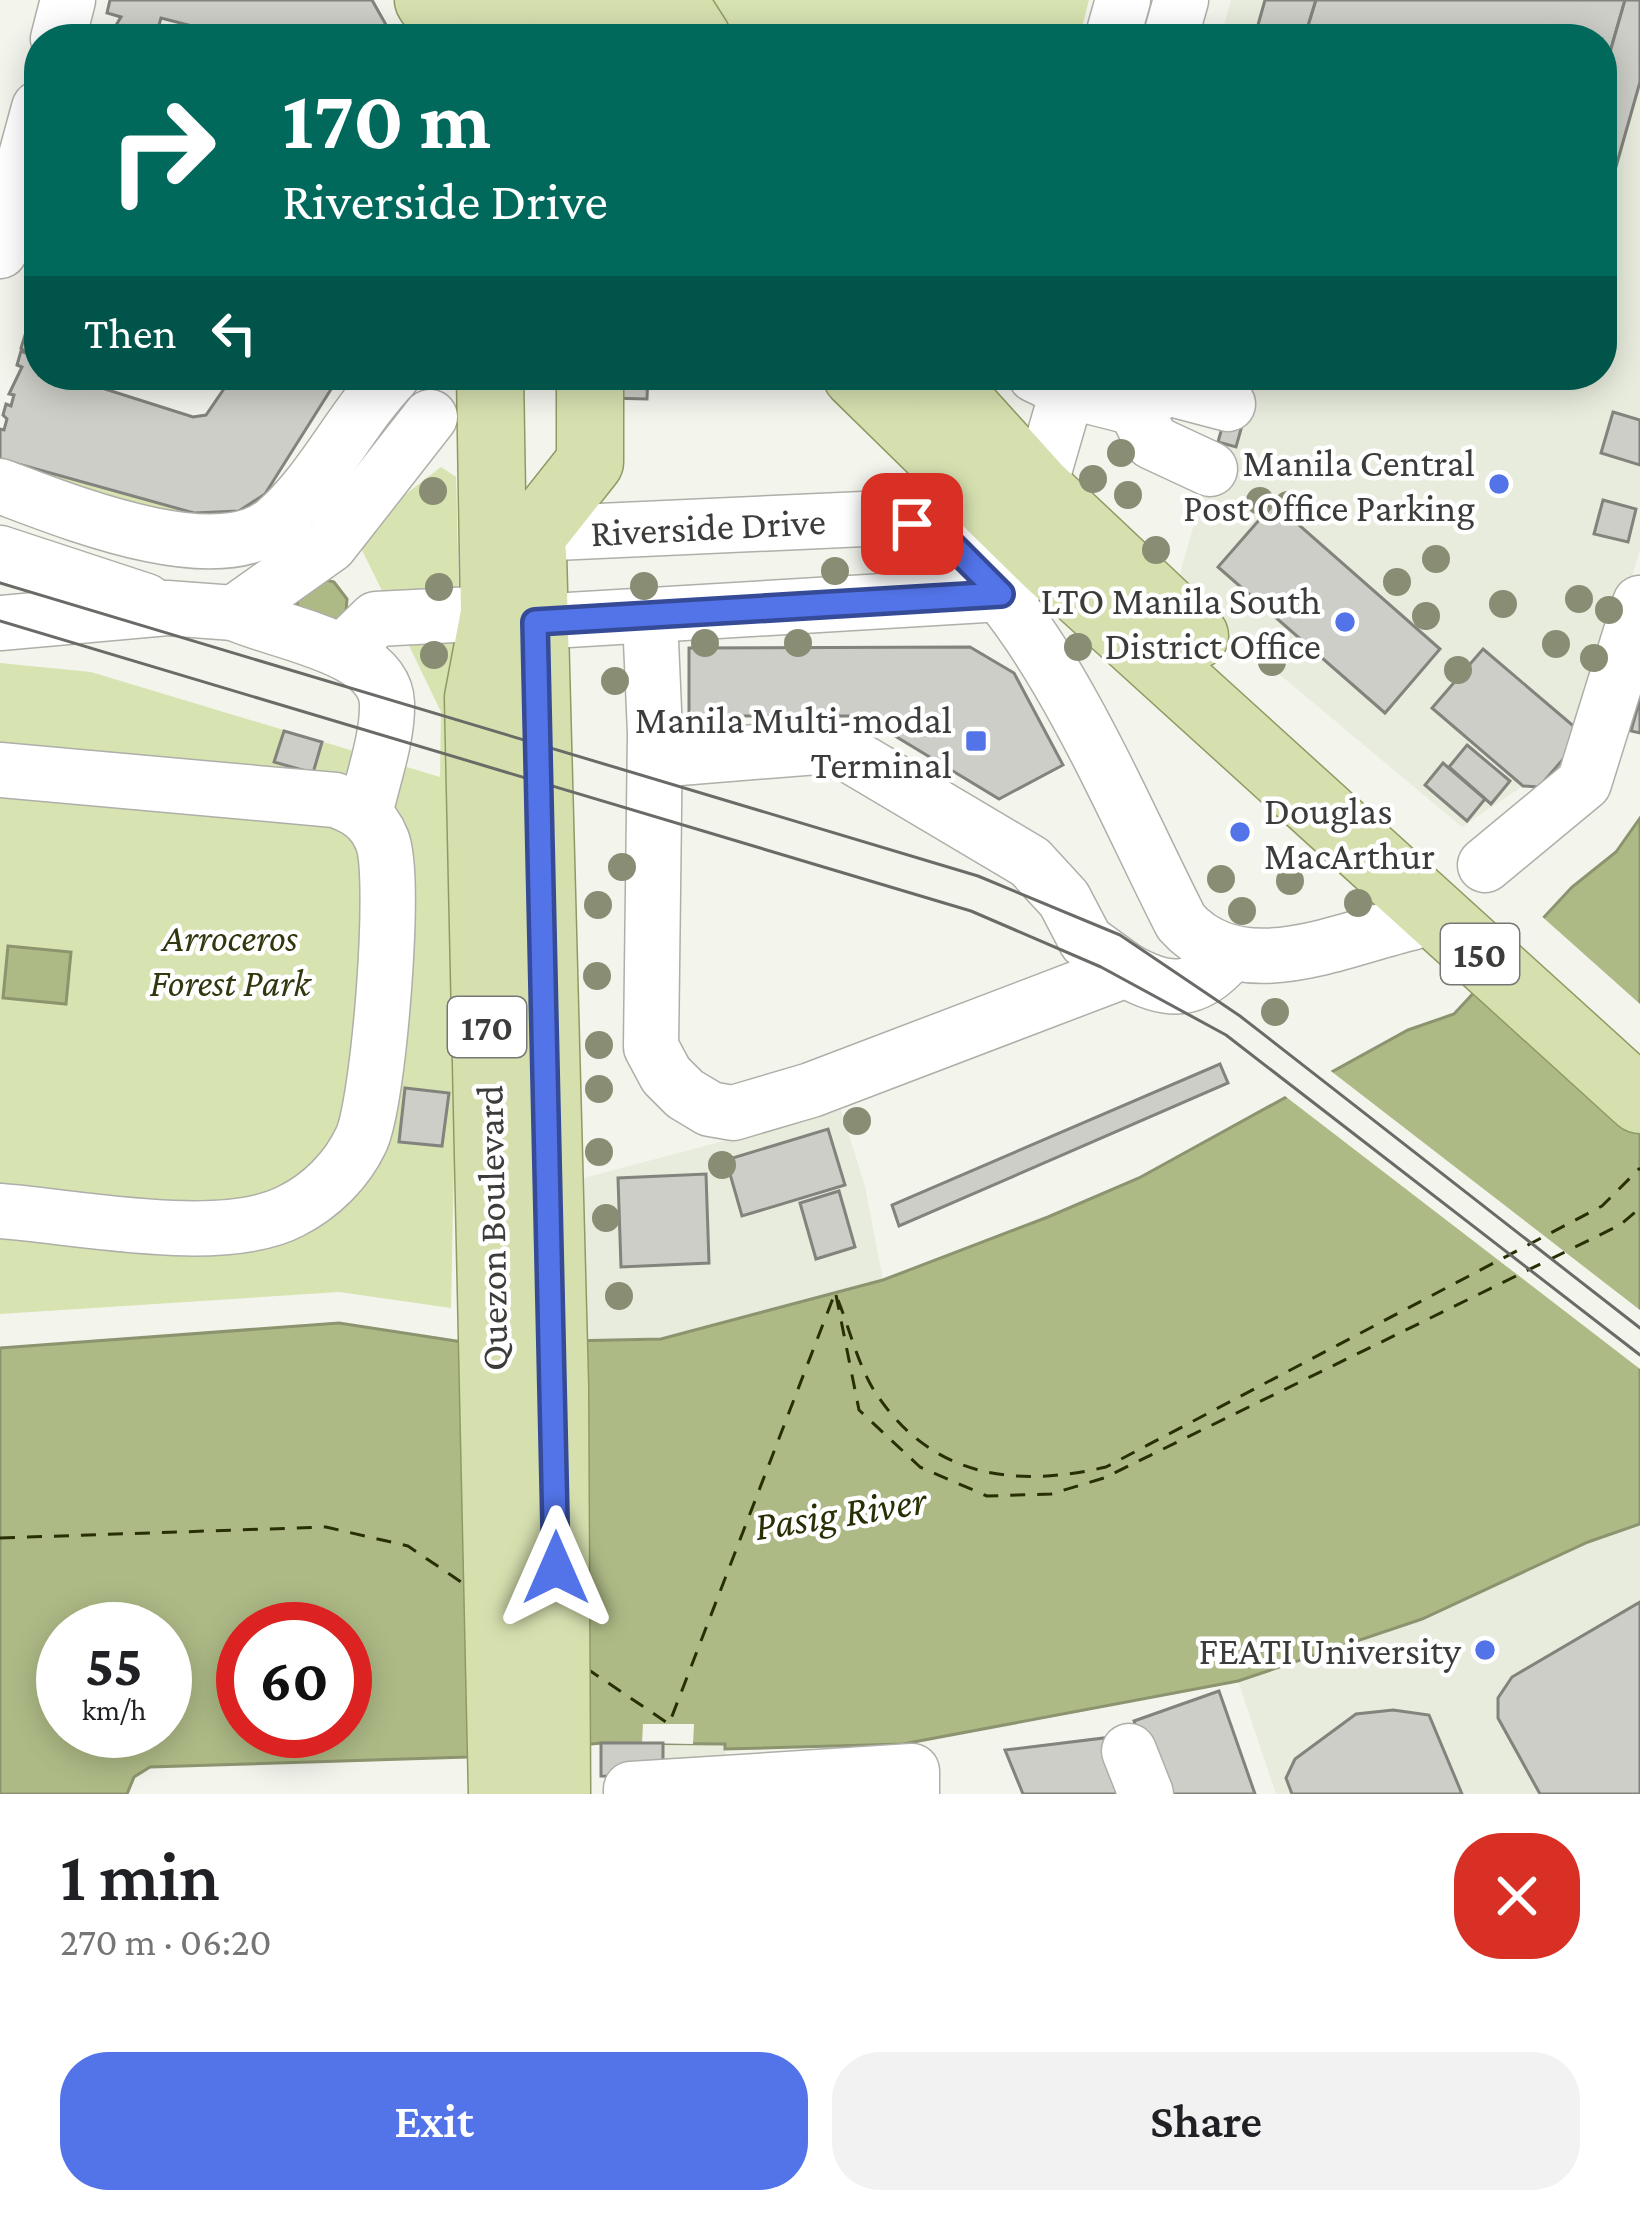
<!DOCTYPE html>
<meta charset="utf-8">
<style>
body{margin:0;font-family:"Crimson Pro",serif;background:#f2f2f2;color:#202124;height:100vh;display:flex;flex-direction:column;font-size:45px;white-space:nowrap}
*{box-sizing:border-box;margin:0}
p{font-size:39px;color:#757577}
.icon{flex:none;width:66px;height:66px;fill:none;stroke:currentColor;stroke-width:2;stroke-linecap:round;stroke-linejoin:round}
.map{position:relative;height:1794px;overflow:hidden}
.drawer{display:flex;flex-direction:column;background:#fff;flex:1}
.drawer>*{flex:none}
.guide{position:absolute;left:24px;top:24px;width:1593px;height:366px;border-radius:48px;box-shadow:0 6px 30px #0003;background:#00695c;color:#fff;overflow:hidden}
.speed{position:absolute;left:36px;top:1602px;display:flex;gap:24px;font-size:60px;font-weight:700;text-align:center}
.speed>*{display:grid;place-content:center;width:156px;height:156px;border-radius:50%;background:#fff;box-shadow:0 6px 30px #0003;line-height:1}
.speed small{font-size:30px;font-weight:400}
.speed .limit{border:18px solid #d22;background:#fff;color:#111}
.pin{position:absolute;display:grid;place-items:center;width:102px;height:102px;color:#fff;margin:-51px;border-radius:24px;box-shadow:0 6px 18px #0006}
.me{position:absolute;width:132px;margin:-66px;rotate:0deg;stroke-linejoin:round;filter:drop-shadow(0 0 9px #0008)}
.turn{display:flex;align-items:center;gap:42px;height:252px;padding:0 60px;font-size:54px}
.turn .icon{width:156px;height:156px;stroke-width:2.5}
.turn b{display:block;font-size:84px;line-height:102px}
.then{display:flex;align-items:center;height:114px;padding:0 60px;background:#0003;gap:24px;font-size:45px}
.round{display:grid;place-items:center;flex:none;width:126px;height:126px;border-radius:48px;background:#f2f2f2}
.headline{display:flex;align-items:center;justify-content:space-between;height:204px;padding:0 60px}
h1{font-size:72px;font-weight:600;line-height:90px}
.cta{display:flex;gap:24px;margin-top:auto;padding:24px 60px}
.cta a{flex:1;height:138px;border-radius:48px;background:#5374e9;color:#fff;font-size:48px;font-weight:600;line-height:138px;text-align:center}
.cta a+a{background:#f2f2f2;color:#202124}
.map>svg:first-child{display:block}
.built{fill:#e8ecdd}
.green{fill:#d7e3b1}
.water{fill:#aeba86;stroke:#8c946f;stroke-width:3;fill-rule:evenodd}
.pier{fill:#f3f5ed}
.lines{fill:none;stroke-linecap:round;stroke-linejoin:round}
.ferry{stroke:#282f05;stroke-width:3;stroke-dasharray:15 12;stroke-linecap:butt}
.building{fill:#cccec7;stroke:#82837c;stroke-width:3}
.minor-casing{stroke:#aeafa8;stroke-width:57}
.major-casing{stroke:#8f9a63;stroke-width:69}
.minor{stroke:#fff;stroke-width:54}
.major{stroke:#d6e0af;stroke-width:66}
.tram{stroke:#6a6b67;stroke-width:3}
.tree{fill:#888d73}
.route-casing{stroke:#364b97;stroke-width:30}
.route{stroke:#5374e9;stroke-width:21}
.poi-dot{fill:#5374e9;stroke:#fff;stroke-width:4.5}
.labels{text-anchor:middle;stroke-width:9;stroke-linejoin:round;paint-order:stroke}
.shield{fill:#fff;stroke:#767775;stroke-width:3}
.shield-label{font-size:36px;font-weight:bold;fill:#3c3d3a}
.poi-label{font-size:39px;fill:#3c3d3a;stroke:#fff;text-anchor:end}
.street-label{font-size:39px;fill:#3c3d3a;stroke:#fff}
.park-label{font-size:39px;font-style:italic;fill:#31380f;stroke:#fff}
.water-label{font-size:42px;font-style:italic;fill:#282f05;stroke:#fff}
</style>
<div class="map">
<svg width="1640" height="1794" viewBox="0 0 1640 1794">
<rect width="100%" height="100%" fill="#f3f5ed"/>
<g class="built">
<path d="M1231 0H1640V550L1584 735 1539 787 1523 786 1462 827 1176 588 1236 375H1602V39H1220Z"/>
<path d="M841 1110 865 1186 883 1280 661 1339 586 1342 584 1178Z"/>
<path d="M1640 1524V1794H1276L1238 1681 1422 1619 1588 1542Z"/>
<path d="M643 1724 725 1744 726 1777 601 1776V1743H642Z"/>
</g>
<g class="green">
<path d="M691 0H1089L1079 39H719Z"/>
<path d="M0 459 194 512 239 511 275 481 273 493 223 529 0 470Z"/>
<path d="M441 467 456 477 459 593 389 605 361 548 393 504Z"/>
<path d="M465 625 451 1308 339 1292 0 1314V663L91 672 440 777 441 712 400 627Z"/>
</g>
<g class="water">
<path d="M323 579 334 582 347 599 346 611 332 627 297 608 298 597Z"/>
<path d="M1640 818V1524L1588 1542 1422 1619 1238 1681 903 1744 725 1749V1744L601 1743 468 1757 150 1767 134 1777 127 1794H0V1348L339 1323 469 1343 661 1339 883 1280 1048 1217 1139 1178 1408 1030 1454 1014 1572 887 1616 852ZM63 1629H165V1731H63ZM243 1629H345V1731H243Z"/>
<path d="M8 946 71 952 66 1004 3 998Z"/>
</g>
<g class="pier">
<path d="M1538 913 1640 1004V1127L1477 981Z"/>
<path d="M1327 1068 1640 1310V1369L1281 1093Z"/>
<path d="M643 1724H694L693 1744 642 1743Z"/>
</g>
<g class="lines">
<g class="ferry">
<path d="M836 1295 859 1410 920 1467 987 1496 1051 1494 1104 1478 1620 1225 1640 1208"/>
<path d="M838 1300C850 1330 859 1369 877 1395 933 1478 1016 1488 1106 1467L1602 1206 1640 1168"/>
<path d="M0 1538 326 1527 408 1546 464 1584"/>
<path d="M586 1668 669 1724 835 1293"/>
</g>
</g>
<g class="building">
<path d="M110 0H372L394 39H243L161 18 155 39H115L109 37 121 17 107 13Z"/>
<path d="M1265 0H1316L1304 39H1254Z"/>
<path d="M1316 0H1625L1602 80V39H1304Z"/>
<path d="M1625 0H1640V82L1602 216V80Z"/>
<path d="M36 298 39 299V375H61L193 417 206 415 230 380 222 375H340L265 494 239 511 194 513 0 459V429L4 430 7 419 3 415 6 404 11 406 14 395 9 394 22 367 17 365 21 351 26 353 21 348 26 332 31 334 27 329 31 315 36 316Z"/>
<path d="M608 375H648L647 399 608 398Z"/>
<path d="M1613 412 1640 420V465L1601 453Z"/>
<path d="M1225 417 1243 422 1236 447 1218 442Z"/>
<path d="M1603 500 1636 509 1628 542 1594 534Z"/>
<path d="M1274 503 1440 649 1385 713 1218 567Z"/>
<path d="M970 647 1014 673 1063 765 999 799 862 716H689V648Z"/>
<path d="M1483 649 1584 735 1539 787 1523 786 1432 708Z"/>
<path d="M1640 699V733L1631 731Z"/>
<path d="M284 731 322 742 313 773 274 762Z"/>
<path d="M1467 745 1510 781 1491 804 1449 767Z"/>
<path d="M1443 763 1485 799 1467 821 1425 785Z"/>
<path d="M1220 1064 1228 1083 899 1226 892 1205Z"/>
<path d="M405 1088 449 1093 442 1146 399 1142Z"/>
<path d="M828 1129 845 1185 742 1216 726 1160Z"/>
<path d="M706 1174 709 1263 621 1267 618 1178Z"/>
<path d="M839 1191 855 1247 816 1259 800 1203Z"/>
<path d="M1640 1602V1794H1540L1498 1718V1698L1512 1677Z"/>
<path d="M1219 1691 1255 1794H1159L1134 1721Z"/>
<path d="M1393 1710 1429 1715 1462 1794H1292L1286 1778 1295 1759 1356 1714Z"/>
<path d="M1104 1738 1127 1794H1023L1005 1750Z"/>
<path d="M601 1743H663V1777L601 1776Z"/>
</g>
<g class="lines">
<g class="minor-casing">
<g id="minor">
<path d="M58 39 68 0"/>
<path d="M1112 39 1123 0"/>
<path d="M1170 39 1181 0"/>
<path d="M0 251 39 108"/>
<path d="M1035 375 1068 391 1135 408 1167 388 1171 375"/>
<path d="M1167 388 1228 404"/>
<path d="M1135 408 1152 442 1210 469"/>
<path d="M0 486C64 510 219 574 277 521 323 480 350 420 393 375"/>
<path d="M1039 489 1072 375"/>
<path d="M533 534 886 518C910 524 934 531 954 547 1050 627 1123 809 1181 922 1240 988 1338 940 1411 923"/>
<path d="M0 553 146 601"/>
<path d="M234 613C277 633 385 647 387 703 388 739 372 780 365 815"/>
<path d="M650 618 655 733 651 1047 666 1075 685 1094 710 1109 733 1113 811 1090 1126 970C1168 994 1196 994 1228 956"/>
<path d="M535 622 1001 594 1019 581"/>
<path d="M0 623 167 608 234 613 330 545 430 417"/>
<path d="M344 650 376 619 494 613"/>
<path d="M655 760 817 747 848 754 1030 862 1064 899 1086 941 1126 970"/>
<path d="M0 770 335 800C356 807 373 817 382 840 397 876 379 1103 361 1140 347 1170 321 1196 291 1211 222 1247 79 1217 0 1211"/>
<path d="M1485 865 1584 783 1640 603"/>
<path d="M1129 1751 1146 1794"/>
<path d="M631 1794V1789L912 1771V1794"/>
</g>
</g>
<g class="major-casing">
<g id="major">
<path d="M428 0 455 39"/>
<path d="M492 0 530 39"/>
<path d="M673 0 698 39"/>
<path d="M557 39 572 0"/>
<path d="M626 39 636 0"/>
<path d="M490 375 494 613 478 698 502 1794"/>
<path d="M856 375 1047 562 1640 1100"/>
<path d="M936 375 1039 489 1195 636"/>
<path d="M533 534 590 462V375"/>
<path d="M533 553 555 1387 557 1794"/>
</g>
</g>
<use href="#minor" class="minor"/>
<use href="#major" class="major"/>
<g class="tram">
<path d="M0 583 978 876 1120 935 1240 1016 1640 1328"/>
<path d="M0 621 971 911 1101 967 1226 1035 1640 1355"/>
</g>
</g>
<g class="tree">
<circle cx="1121" cy="453" r="14"/>
<circle cx="1093" cy="479" r="14"/>
<circle cx="433" cy="491" r="14"/>
<circle cx="1128" cy="495" r="14"/>
<circle cx="1260" cy="501" r="14"/>
<circle cx="1288" cy="505" r="14"/>
<circle cx="1156" cy="550" r="14"/>
<circle cx="1436" cy="559" r="14"/>
<circle cx="835" cy="571" r="14"/>
<circle cx="1397" cy="582" r="14"/>
<circle cx="644" cy="586" r="14"/>
<circle cx="439" cy="587" r="14"/>
<circle cx="1579" cy="599" r="14"/>
<circle cx="1503" cy="604" r="14"/>
<circle cx="1609" cy="610" r="14"/>
<circle cx="1426" cy="616" r="14"/>
<circle cx="705" cy="643" r="14"/>
<circle cx="798" cy="643" r="14"/>
<circle cx="1556" cy="644" r="14"/>
<circle cx="1078" cy="647" r="14"/>
<circle cx="434" cy="655" r="14"/>
<circle cx="1594" cy="658" r="14"/>
<circle cx="1272" cy="662" r="14"/>
<circle cx="1458" cy="670" r="14"/>
<circle cx="615" cy="681" r="14"/>
<circle cx="622" cy="867" r="14"/>
<circle cx="1221" cy="879" r="14"/>
<circle cx="1290" cy="881" r="14"/>
<circle cx="1358" cy="903" r="14"/>
<circle cx="598" cy="905" r="14"/>
<circle cx="1242" cy="911" r="14"/>
<circle cx="597" cy="976" r="14"/>
<circle cx="1275" cy="1012" r="14"/>
<circle cx="599" cy="1045" r="14"/>
<circle cx="599" cy="1089" r="14"/>
<circle cx="857" cy="1121" r="14"/>
<circle cx="599" cy="1152" r="14"/>
<circle cx="722" cy="1165" r="14"/>
<circle cx="606" cy="1218" r="14"/>
<circle cx="619" cy="1296" r="14"/>
</g>
<g class="lines">
<g class="route-casing">
<path id="route" d="M556 1568 535 622 1001 594 952 545 912 524"/>
</g>
<use href="#route" class="route"/>
</g>
<g class="poi-dot">
<circle cx="1499" cy="484" r="12"/>
<circle cx="1345" cy="622" r="12"/>
<rect x="964" y="729" width="24" height="24" rx="6"/>
<circle cx="1240" cy="832" r="12"/>
<circle cx="1485" cy="1650" r="12"/>
</g>
<g class="labels">
<g class="shield">
<rect x="1441" y="924" width="78" height="60" rx="9"/>
<rect x="448" y="997" width="78" height="60" rx="9"/>
</g>
<g class="shield-label">
<text x="1480" y="967">150</text>
<text x="487" y="1040">170</text>
</g>
<g class="poi-label">
<text x="1475" y="476">Manila Central<tspan x="1475" dy="45">Post Office Parking</tspan></text>
<text x="1321" y="614">LTO Manila South<tspan x="1321" dy="45">District Office</tspan></text>
<text x="952" y="733">Manila Multi-modal<tspan x="952" dy="45">Terminal</tspan></text>
<text x="1264" y="824" text-anchor="start">Douglas<tspan x="1264" dy="45">MacArthur</tspan></text>
<text x="1461" y="1664">FEATI University</text>
</g>
<g class="street-label">
<text transform="translate(708 526) rotate(-3)" y="14">Riverside Drive</text>
<text transform="translate(491 1228) rotate(-91)" y="14">Quezon Boulevard</text>
</g>
<g class="park-label">
<text x="230" y="951">Arroceros<tspan x="230" dy="45">Forest Park</tspan></text>
</g>
<g class="water-label">
<text transform="translate(840 1512) rotate(-9)" y="15">Pasig River</text>
</g>
</g>
</svg>
<div class="speed"><div>55<small>km/h</small></div><div class="limit">60</div></div>
<div class="pin" style="left:912px;top:524px;background:#d93025"><svg class="icon" aria-label="arrive" viewBox="0 0 24 24"><path d="M6 21V4h12l-3 4 3 4H6"/></svg></div>
<svg class="me" style="left:556px;top:1568px" viewBox="-20 -20 40 40"><path d="M0-17L14 15 0 8-14 15z" fill="#5374e9" stroke="#fff" stroke-width="4"/></svg>
<div class="guide">
<div class="turn"><svg class="icon" aria-label="right" viewBox="0 0 24 24"><path d="M7 20v-9h11M14 6l5 5-5 5"/></svg><div><b>170 m</b>Riverside Drive</div></div>
<div class="then">Then<svg class="icon" aria-label="left" viewBox="0 0 24 24"><path d="M17 20v-9H6M10 6l-5 5 5 5"/></svg></div>
</div>
</div>
<section class="drawer">
<div class="headline"><div><h1>1 min</h1><p>270 m · 06:20</p></div><a class="round" style="background:#d93025;color:#fff"><svg class="icon" aria-label="close" viewBox="0 0 24 24"><path d="M6 6l12 12M18 6L6 18"/></svg></a></div>
<div class="cta"><a>Exit</a><a>Share</a></div>
</section>
